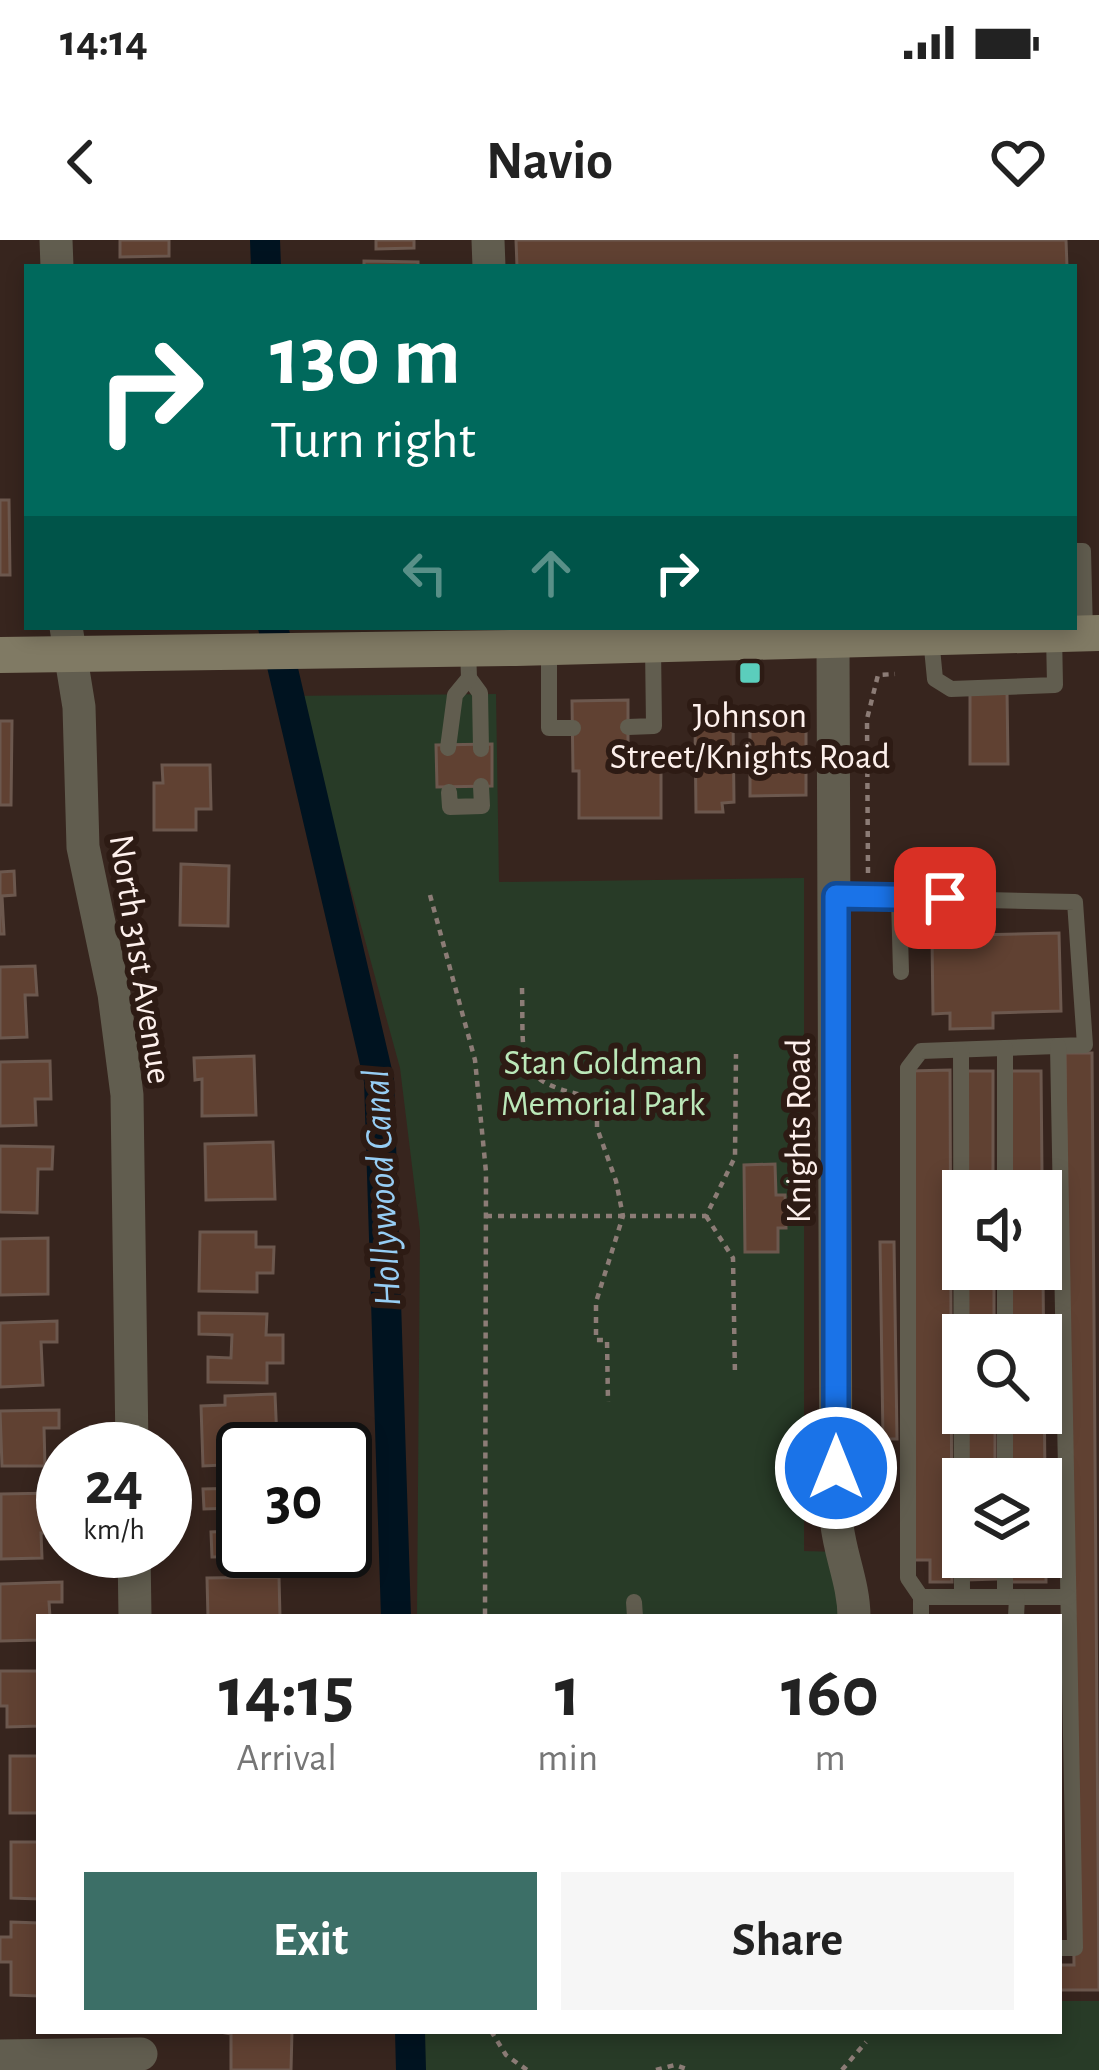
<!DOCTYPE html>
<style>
body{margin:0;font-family:"Alegreya Sans",sans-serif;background:#f6f6f6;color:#222;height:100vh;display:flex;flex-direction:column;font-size:45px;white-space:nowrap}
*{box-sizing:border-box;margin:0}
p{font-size:39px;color:#767676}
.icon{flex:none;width:66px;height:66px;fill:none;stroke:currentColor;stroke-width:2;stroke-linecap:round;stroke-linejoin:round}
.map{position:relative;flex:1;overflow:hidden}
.panel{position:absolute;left:36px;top:1374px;width:1026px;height:420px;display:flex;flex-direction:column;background:#fff;border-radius:0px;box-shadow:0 6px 18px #0003}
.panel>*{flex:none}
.top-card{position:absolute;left:24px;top:24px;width:1053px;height:366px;border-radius:0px;box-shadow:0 6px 18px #0003;background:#00695c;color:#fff;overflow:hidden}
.controls{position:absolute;left:942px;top:930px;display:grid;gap:24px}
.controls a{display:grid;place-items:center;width:120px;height:120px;border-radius:0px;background:#fff;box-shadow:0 6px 18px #0003;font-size:60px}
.speed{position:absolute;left:36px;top:1182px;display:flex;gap:24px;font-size:60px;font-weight:700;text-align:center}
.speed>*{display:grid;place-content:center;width:156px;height:156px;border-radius:50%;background:#fff;box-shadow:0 6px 18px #0003;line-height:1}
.speed small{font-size:30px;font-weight:400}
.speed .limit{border:6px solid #111;border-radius:18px;background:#fff;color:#111}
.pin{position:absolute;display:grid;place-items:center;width:102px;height:102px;color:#fff;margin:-51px;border-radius:24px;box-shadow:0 6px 18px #0006}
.me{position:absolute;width:132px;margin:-66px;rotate:0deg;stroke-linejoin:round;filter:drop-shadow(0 0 9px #0008)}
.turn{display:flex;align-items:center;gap:42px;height:252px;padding:0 48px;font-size:54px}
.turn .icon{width:156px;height:156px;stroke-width:2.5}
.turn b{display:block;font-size:84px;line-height:102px}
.lanes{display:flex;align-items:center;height:114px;padding:0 48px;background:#0003;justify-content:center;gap:60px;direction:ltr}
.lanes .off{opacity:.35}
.eta{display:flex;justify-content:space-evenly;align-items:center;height:204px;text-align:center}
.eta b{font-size:72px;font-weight:700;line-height:84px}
.primary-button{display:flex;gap:24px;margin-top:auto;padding:24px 48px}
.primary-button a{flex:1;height:138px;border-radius:0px;background:#3c6f67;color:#fff;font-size:48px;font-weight:700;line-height:138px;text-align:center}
.primary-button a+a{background:#f6f6f6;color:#222}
.status{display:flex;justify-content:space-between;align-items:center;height:84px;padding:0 60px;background:#fff;direction:ltr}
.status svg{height:33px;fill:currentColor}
header{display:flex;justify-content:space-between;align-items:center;height:156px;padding:0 48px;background:#fff;font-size:54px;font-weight:700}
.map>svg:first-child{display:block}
.green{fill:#283b27}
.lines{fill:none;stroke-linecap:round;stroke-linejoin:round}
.canal{stroke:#001320;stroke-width:30}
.building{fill:#604132;stroke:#6c584e;stroke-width:3}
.path{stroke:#8c7c76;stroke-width:4.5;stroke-dasharray:6 6;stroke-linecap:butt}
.lane{stroke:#615d4f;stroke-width:16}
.street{stroke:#615d4f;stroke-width:33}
.secondary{stroke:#807a64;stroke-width:36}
.route-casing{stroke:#114b97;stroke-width:30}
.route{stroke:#1a73e8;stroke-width:21}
.poi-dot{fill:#5bcebc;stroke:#2d1b14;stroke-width:4.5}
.labels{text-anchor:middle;stroke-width:12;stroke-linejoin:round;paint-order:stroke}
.poi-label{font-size:36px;fill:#fdf0ec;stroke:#2d1b14}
.street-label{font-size:36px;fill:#fdf0ec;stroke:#2d1b14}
.park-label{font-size:36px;fill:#bbe8b9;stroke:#2d1b14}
.water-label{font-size:39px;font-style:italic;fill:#96cdf4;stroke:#2d1b14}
</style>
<div class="status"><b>14:14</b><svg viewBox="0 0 49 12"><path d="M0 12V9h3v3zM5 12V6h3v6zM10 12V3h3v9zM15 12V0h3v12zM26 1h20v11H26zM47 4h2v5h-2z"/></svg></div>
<header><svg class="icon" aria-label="back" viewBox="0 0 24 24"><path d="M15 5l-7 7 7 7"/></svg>Navio<svg class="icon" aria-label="heart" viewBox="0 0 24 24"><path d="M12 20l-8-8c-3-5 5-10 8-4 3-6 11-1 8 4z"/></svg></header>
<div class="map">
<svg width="1099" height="1830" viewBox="0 0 1099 1830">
<rect width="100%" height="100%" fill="#37251e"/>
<g class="green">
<path d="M496 454 499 642 804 638V1311L839 1312V1377H417L420 991 400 828 328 565 291 489 283 456Z"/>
<path d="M1059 1761H1099V1830H413L414 1791H1059Z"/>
</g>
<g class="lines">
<g class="canal">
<path d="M265 0 266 27"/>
<path d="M273 387 379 840 396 1377"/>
<path d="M410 1791 411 1830"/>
</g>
</g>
<g class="building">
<path d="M120 0H169V16L120 17Z"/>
<path d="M376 0H414V8L376 9Z"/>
<path d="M516 0H1066L1067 27H517Z"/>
<path d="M364 21 418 22V27H364Z"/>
<path d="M0 260H9L10 335H0Z"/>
<path d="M1007 450 1008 524H970V451Z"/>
<path d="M628 460V528H661V578H579V531H573L572 461Z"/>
<path d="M750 475H806V555L750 556Z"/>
<path d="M733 480 734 562 722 563 723 572H696L695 481Z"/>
<path d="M0 481H12L11 565H0Z"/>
<path d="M492 504V546L437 547 436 505Z"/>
<path d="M162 525H210L211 569H196V590H154V543H163Z"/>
<path d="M181 624 229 626 228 686 180 685Z"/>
<path d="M14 631 15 655 2 656 4 694H0V632Z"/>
<path d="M1059 693 1061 771 993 773V788L950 789V773L933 774 932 696Z"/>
<path d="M35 726 37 755H25L27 797 0 798V727Z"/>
<path d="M1065 813H1092L1099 1750H1059V1725H1074Z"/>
<path d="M254 816 256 875 202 876V839L195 840 194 818Z"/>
<path d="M50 821 51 859H35L36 885 0 886V822Z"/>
<path d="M950 830 952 1342H930V1320H911L909 831Z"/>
<path d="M964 831H993V951H965Z"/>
<path d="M1006 831H1041L1046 1342H1011V1317H1041V1239H1010L1009 1173H1041V1095H1008V1029H1041V951H1007Z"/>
<path d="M273 902 275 959 206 960 205 904Z"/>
<path d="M0 906 53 907 52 929H38L37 973 0 972Z"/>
<path d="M775 924 776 955H785L786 988H778V1012H745L744 925Z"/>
<path d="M200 992H256V1007H274L273 1033H257V1052L199 1051Z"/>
<path d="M48 998V1054L0 1055V999Z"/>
<path d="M880 1002H894L897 1199H883Z"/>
<path d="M965 1029H994V1095H966Z"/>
<path d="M199 1073 267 1074 266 1095H283V1123H267V1143L208 1142V1117L231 1118 232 1095 199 1094Z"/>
<path d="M57 1081V1102H41L43 1145 0 1147V1083Z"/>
<path d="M275 1154 277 1201 261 1202V1209H243V1224L203 1226 201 1166 225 1165V1156Z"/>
<path d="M59 1170V1188H44L45 1226H2L0 1171Z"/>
<path d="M966 1173H995V1239H967Z"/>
<path d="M243 1248V1311H271V1316L212 1317 211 1292 236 1291 235 1268 204 1269 203 1249Z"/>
<path d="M57 1253 58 1293H41L42 1318 1 1319V1254Z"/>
<path d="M967 1317H995L996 1339 967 1340Z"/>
<path d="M279 1337 280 1377H208L207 1338Z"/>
<path d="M62 1342V1362H49L50 1377H39V1400L0 1401V1344Z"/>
<path d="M0 1431H39V1486L7 1487V1466H0Z"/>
<rect x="10" y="1516" width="29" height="57"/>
<path d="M11 1602H39V1659L11 1658Z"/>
<path d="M11 1682 39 1683V1756L11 1755V1722H0V1697H11Z"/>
<path d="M215 1791H292L291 1830H231V1794Z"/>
</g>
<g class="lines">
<g class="path">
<path d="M868 633 867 479 878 435 895 434"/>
<path d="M430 655 475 820 486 932 485 1377"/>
<path d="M522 748C524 825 512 842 597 858V888L616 941 623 976 596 1062V1100H607L608 1162"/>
<path d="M486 976H706L735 917 736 814"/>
<path d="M706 976 733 1018 735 1136"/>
<path d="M491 1791 506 1815 527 1830"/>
<path d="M656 1830 675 1825 689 1830"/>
<path d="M842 1830 866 1802"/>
</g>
<g class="lane">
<path d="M1074 311H1083L1085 393"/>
<path d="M931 398 935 439 951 449 1055 445 1054 394"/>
<path d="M549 407V488H573"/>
<path d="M468 409 469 438 480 453 481 509"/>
<path d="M628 487 654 486 653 406"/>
<path d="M448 508 455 455 469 438"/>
<path d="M449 552 450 567 482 566 481 546"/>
<path d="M836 656 899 658 901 732"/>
<path d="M899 658 1075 662 1085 805 921 811 908 828V1338L921 1357V1377"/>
<path d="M1058 806 1075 1708H1059"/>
<path d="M1005 808V951"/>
<path d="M961 810 962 1357"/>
<path d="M1005 1029V1095"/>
<path d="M1005 1173V1239"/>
<path d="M1005 1317V1357"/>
<path d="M921 1357H1068"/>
<path d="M634 1362 635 1377"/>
<path d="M1016 1377 1017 1357"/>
</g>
<g class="street">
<path d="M56 0 57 27"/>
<path d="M488 0 489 27"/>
<path d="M66 387 79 467 83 607 114 754 127 855 132 1209"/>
<path d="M833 402 836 1276C838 1311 854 1342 854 1377"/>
<path d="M134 1311 135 1377"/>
<path d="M0 1816 141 1814"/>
</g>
<path class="secondary" d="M0 415 516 408 1099 393"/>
</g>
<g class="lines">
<g class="route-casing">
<path id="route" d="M836 1228V656L945 658"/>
</g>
<use href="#route" class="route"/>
</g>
<rect class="poi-dot" x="738" y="421" width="24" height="24" rx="6"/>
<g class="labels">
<g class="poi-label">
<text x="750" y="487">Johnson<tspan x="750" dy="41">Street/Knights Road</tspan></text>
</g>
<g class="street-label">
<text transform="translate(142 719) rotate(81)" y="13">North 31st Avenue</text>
<text transform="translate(797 891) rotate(-90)" y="13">Knights Road</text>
</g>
<g class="park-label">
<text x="603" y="834">Stan Goldman<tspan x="603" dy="41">Memorial Park</tspan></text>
</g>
<g class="water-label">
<text transform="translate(380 948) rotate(-93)" y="14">Hollywood Canal</text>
</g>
</g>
</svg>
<div class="controls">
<a><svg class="icon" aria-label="sound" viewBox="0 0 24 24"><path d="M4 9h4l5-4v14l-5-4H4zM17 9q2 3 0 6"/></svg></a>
<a><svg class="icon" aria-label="search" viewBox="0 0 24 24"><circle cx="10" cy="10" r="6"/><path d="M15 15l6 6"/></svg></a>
<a><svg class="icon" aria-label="layers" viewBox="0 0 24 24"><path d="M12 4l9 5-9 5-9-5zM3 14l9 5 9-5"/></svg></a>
</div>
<div class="speed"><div>24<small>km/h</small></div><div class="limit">30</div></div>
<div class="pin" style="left:945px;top:658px;background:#d93025"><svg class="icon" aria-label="arrive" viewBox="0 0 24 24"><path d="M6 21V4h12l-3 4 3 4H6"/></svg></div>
<svg class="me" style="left:836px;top:1228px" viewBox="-20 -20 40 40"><circle r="17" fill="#1a73e8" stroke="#fff" stroke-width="3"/><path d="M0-11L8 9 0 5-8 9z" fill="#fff"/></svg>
<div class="top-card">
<div class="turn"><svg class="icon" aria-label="right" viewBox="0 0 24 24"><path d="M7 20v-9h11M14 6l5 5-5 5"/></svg><div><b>130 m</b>Turn right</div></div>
<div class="lanes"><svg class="icon off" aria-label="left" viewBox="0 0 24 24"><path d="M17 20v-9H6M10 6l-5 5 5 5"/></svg><svg class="icon off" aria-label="ahead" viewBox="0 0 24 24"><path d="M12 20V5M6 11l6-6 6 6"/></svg><svg class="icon" aria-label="right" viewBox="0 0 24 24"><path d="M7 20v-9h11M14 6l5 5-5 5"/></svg></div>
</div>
<section class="panel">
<div class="eta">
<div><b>14:15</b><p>Arrival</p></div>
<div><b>1</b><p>min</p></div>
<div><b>160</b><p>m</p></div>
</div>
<div class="primary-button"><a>Exit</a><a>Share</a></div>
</section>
</div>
